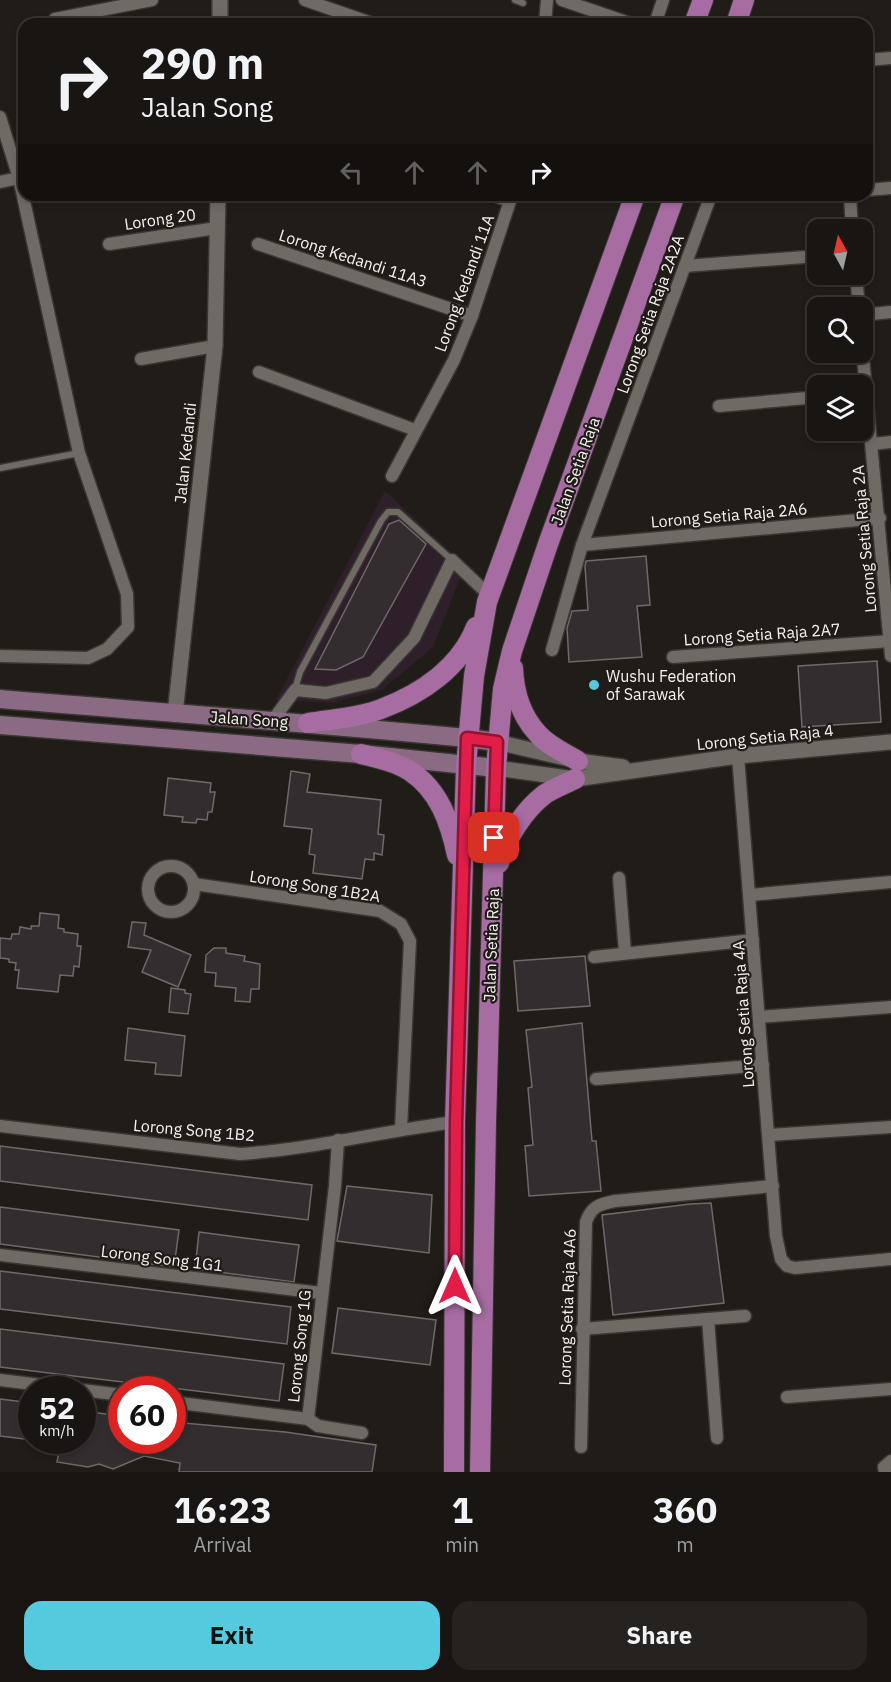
<!DOCTYPE html>
<style>
body{margin:0;font-family:"IBM Plex Sans",sans-serif;background:#252220;color:#f1f3f6;height:100vh;display:flex;flex-direction:column;font-size:22px;white-space:nowrap}
*{box-sizing:border-box;margin:0}
p{font-size:20px;color:#9f9f9f}
.icon{flex:none;width:33px;height:33px;fill:none;stroke:currentColor;stroke-width:2;stroke-linecap:round;stroke-linejoin:round}
.map{position:relative;height:1472px;overflow:hidden}
.side{display:flex;flex-direction:column;background:#181512;flex:1}
.side>*{flex:none}
.guide{position:absolute;left:18px;top:18px;width:855px;height:183px;border-radius:18px;box-shadow:0 3px 9px #0003,0 0 0 2px #363432;background:#181512;color:#f1f3f6;overflow:hidden}
.needle{width:39px;rotate:352deg}
.buttons{position:absolute;left:807px;top:219px;display:grid;gap:12px}
.buttons a{display:grid;place-items:center;width:66px;height:66px;border-radius:12px;background:#181512;box-shadow:0 3px 9px #0003,0 0 0 2px #363432;font-size:30px}
.speed{position:absolute;left:18px;top:1376px;display:flex;gap:12px;font-size:30px;font-weight:700;text-align:center}
.speed>*{display:grid;place-content:center;width:78px;height:78px;border-radius:50%;background:#181512;box-shadow:0 3px 9px #0003,0 0 0 2px #363432;line-height:1}
.speed small{font-size:15px;font-weight:400}
.speed .limit{border:9px solid #d22;background:#fff;color:#111}
.pin{position:absolute;display:grid;place-items:center;width:51px;height:51px;color:#fff;margin:-26px;border-radius:12px;box-shadow:0 3px 9px #0006}
.me{position:absolute;width:66px;margin:-33px;rotate:0deg;stroke-linejoin:round;filter:drop-shadow(0 0 4px #0008)}
.turn{display:flex;align-items:center;gap:21px;height:126px;padding:0 24px;font-size:27px}
.turn .icon{width:78px;height:78px;stroke-width:2.5}
.turn b{display:block;font-size:42px;line-height:51px}
.lanes{display:flex;align-items:center;height:57px;padding:0 24px;background:#0003;justify-content:center;gap:30px;direction:ltr}
.lanes .off{opacity:.35}
.eta{display:flex;justify-content:space-evenly;align-items:center;height:102px;text-align:center}
.eta b{font-size:36px;font-weight:700;line-height:42px}
.action{display:flex;gap:12px;margin-top:auto;padding:12px 24px}
.action a{flex:1;height:69px;border-radius:18px;background:#55cadf;color:#111;font-size:24px;font-weight:700;line-height:69px;text-align:center}
.action a+a{background:#252220;color:#f1f3f6}
.map>svg:first-child{display:block}
.commercial{fill:#2e1f2a}
.building{fill:#342d2f;stroke:#70686a;stroke-width:1.5}
.lines{fill:none;stroke-linecap:round;stroke-linejoin:round}
.service-casing{stroke:#393633;stroke-width:9}
.minor-casing{stroke:#393633;stroke-width:15}
.tertiary-casing{stroke:#393633;stroke-width:18}
.secondary-casing{stroke:#393633;stroke-width:21}
.primary-casing{stroke:#393633;stroke-width:22}
.service{stroke:#6f6a64;stroke-width:6}
.minor{stroke:#6f6a64;stroke-width:12}
.tertiary{stroke:#6f6a64;stroke-width:15}
.secondary{stroke:#8b6b83;stroke-width:18}
.primary{stroke:#a76ca2;stroke-width:20}
.route-casing{stroke:#92132f;stroke-width:15}
.route{stroke:#e11d48;stroke-width:10}
.poi-dot{fill:#55cadf;stroke:#201c18;stroke-width:2}
.labels{text-anchor:middle;stroke-width:4.5;stroke-linejoin:round;paint-order:stroke}
.street-label{font-size:16px;fill:#f5f2ef;stroke:#201c18}
.poi-label{font-size:16px;fill:#f5f2ef;stroke:#201c18;text-anchor:start}
</style>
<div class="map">
<svg width="891" height="1472" viewBox="0 0 891 1472">
<rect width="100%" height="100%" fill="#201c18"/>
<path class="commercial" d="M385 491 465 565 433 647 382 690 333 703 276 700Z"/>
<g class="building">
<path d="M399 520 426 544 363 657 336 670 315 669 389 524Z"/>
<path d="M646 556 650 605 637 606 642 657 569 662 567 628 572 611 588 610 585 566 586 561Z"/>
<path d="M877 661 881 722 802 727 798 666Z"/>
<path d="M291 771 310 774 307 792 381 800 378 834 384 835 382 855 374 853V860L365 859 362 879 313 873 315 855 309 854 312 829 284 826Z"/>
<path d="M168 778 211 783 210 792H215L212 812H208L207 820 197 819 196 823 182 822 183 817 164 815Z"/>
<path d="M40 913 59 915 58 928 64 929V932L78 934 77 946H81L79 967 74 966 73 976 60 975 58 992 17 988 19 970H15L16 963 9 962V959L0 958V938L11 939 12 934H19L20 927 31 929V926H39Z"/>
<path d="M132 922 146 923 144 935 191 955 178 987 142 972 151 950 128 947Z"/>
<path d="M214 948H226V953L245 956 244 961 260 964 259 989H251L250 1002 235 1001 236 988 215 986 216 973 205 972 206 955Z"/>
<path d="M585 956 590 1006 518 1011 514 961Z"/>
<path d="M171 988 185 990V993L191 994 188 1014 169 1012Z"/>
<path d="M582 1023 592 1141H596L601 1191 529 1196 525 1146 533 1145 528 1088 532 1087 526 1030Z"/>
<path d="M128 1028 185 1036 181 1076 155 1074 156 1063 125 1060Z"/>
<path d="M0 1146 312 1185 308 1220 0 1181Z"/>
<path d="M347 1186 432 1195 429 1253 337 1241Z"/>
<path d="M711 1203 724 1303 613 1315 602 1215 690 1204Z"/>
<path d="M0 1207 179 1230 174 1267 0 1244Z"/>
<path d="M199 1232 299 1245 294 1282 195 1269Z"/>
<path d="M0 1271 291 1307 287 1344 0 1309Z"/>
<path d="M338 1308 436 1320 430 1365 332 1353Z"/>
<path d="M0 1329 284 1364 279 1401 0 1367Z"/>
<path d="M0 1399 32 1403V1440L0 1436Z"/>
<path d="M82 1411 122 1416V1440H172V1424L184 1427V1423L285 1432 376 1445 372 1472H179L180 1463 144 1456 113 1469 99 1464 88 1467 57 1462 61 1440H82Z"/>
</g>
<g class="lines">
<g class="service-casing">
<g id="service">
<path d="M515 0 523 3"/>
<path d="M0 468 79 453"/>
<path d="M295 689 300 672 381 521 388 512H398L452 560"/>
</g>
</g>
<g class="minor-casing">
<g id="minor">
<path d="M305 0 374 24"/>
<path d="M562 0 632 24"/>
<path d="M55 19 152 0"/>
<path d="M545 24 547 0"/>
<path d="M655 24 663 0"/>
<path d="M867 60 891 58"/>
<path d="M0 117 19 178 0 182"/>
<path d="M867 190 891 188"/>
<path d="M492 195 510 201"/>
<path d="M850 195 852 230"/>
<path d="M109 244 217 228"/>
<path d="M258 244 472 316"/>
<path d="M685 266 818 256"/>
<path d="M856 274 859 308"/>
<path d="M862 315 891 312"/>
<path d="M862 347 891 656"/>
<path d="M141 359 215 346"/>
<path d="M259 372 415 430"/>
<path d="M719 406 818 397"/>
<path d="M872 444 891 442"/>
<path d="M392 476 454 360 472 316 512 195"/>
<path d="M582 545 880 518"/>
<path d="M552 650 582 545 711 195"/>
<path d="M0 656 88 658 107 649 128 627 127 594 79 453 19 178"/>
<path d="M673 657 890 641"/>
<path d="M273 720 295 690 326 693 373 682 414 638 452 560 489 595"/>
<path d="M738 756 776 1236 781 1259 787 1266 795 1268 891 1259"/>
<circle cx="171" cy="889" r="23"/>
<path d="M619 878 625 952"/>
<path d="M194 884 380 911 401 924 410 941 401 1129"/>
<path d="M750 895 891 882"/>
<path d="M594 957 753 940"/>
<path d="M759 1017 891 1007"/>
<path d="M596 1079 763 1065"/>
<path d="M0 1126 240 1154C312 1149 384 1131 455 1122"/>
<path d="M769 1135 891 1127"/>
<path d="M0 1255 321 1293"/>
<path d="M708 1319 717 1438"/>
<path d="M582 1329 745 1316"/>
<path d="M0 1380 73 1389"/>
<path d="M82 1390 122 1395"/>
<path d="M787 1397 891 1389"/>
<path d="M172 1402 308 1419 318 1426 362 1433"/>
<path d="M308 1419 335 1186 338 1140"/>
<path d="M581 1447 586 1222C591 1207 599 1204 615 1201L773 1186"/>
<path d="M885 1472 884 1467 891 1461"/>
</g>
</g>
<g class="tertiary-casing">
<g id="tertiary">
<path d="M220 0V24"/>
<path d="M175 714 215 346 218 195"/>
<path d="M497 742 578 761 623 767"/>
<path d="M496 768 575 779 738 756 891 742"/>
</g>
</g>
<g class="secondary-casing">
<g id="secondary">
<path d="M0 699C156 712 311 723 467 738L497 742"/>
<path d="M0 725 361 754 496 768"/>
</g>
</g>
<g class="primary-casing">
<g id="primary">
<path d="M694 24 703 0"/>
<path d="M736 24 744 0"/>
<path d="M513 668C514 692 521 716 538 734 548 746 565 753 578 761"/>
<path d="M308 723C332 719 358 718 381 709 421 694 460 668 476 627"/>
<path d="M361 754C378 758 396 762 410 771 439 790 450 822 457 855"/>
<path d="M499 863C506 838 524 810 545 794 554 788 565 784 575 779"/>
<path d="M454 1472 455 1122 466 766 474 676 487 602 635 195"/>
<path d="M480 1472 486 1122 496 768 503 689 512 651 548 544 675 195"/>
</g>
</g>
<use href="#service" class="service"/>
<use href="#minor" class="minor"/>
<use href="#tertiary" class="tertiary"/>
<use href="#secondary" class="secondary"/>
<use href="#primary" class="primary"/>
</g>
<g class="lines">
<g class="route-casing">
<path id="route" d="M455 1286 456 1122 467 738 497 742 494 838"/>
</g>
<use href="#route" class="route"/>
</g>
<circle class="poi-dot" cx="594" cy="685" r="6"/>
<g class="labels">
<g class="street-label">
<text transform="translate(160 219) rotate(-8)" y="6">Lorong 20</text>
<text transform="translate(353 258) rotate(18)" y="6">Lorong Kedandi 11A3</text>
<text transform="translate(464 283) rotate(-70)" y="6">Lorong Kedandi 11A</text>
<text transform="translate(650 314) rotate(-70)" y="6">Lorong Setia Raja 2A2A</text>
<text transform="translate(185 453) rotate(-84)" y="6">Jalan Kedandi</text>
<text transform="translate(575 471) rotate(-70)" y="6">Jalan Setia Raja</text>
<text transform="translate(729 515) rotate(-5)" y="6">Lorong Setia Raja 2A6</text>
<text transform="translate(864 539) rotate(-95)" y="6">Lorong Setia Raja 2A</text>
<text transform="translate(762 634) rotate(-4)" y="6">Lorong Setia Raja 2A7</text>
<text transform="translate(249 719) rotate(4)" y="6">Jalan Song</text>
<text transform="translate(765 737) rotate(-6)" y="6">Lorong Setia Raja 4</text>
<text transform="translate(315 886) rotate(9)" y="6">Lorong Song 1B2A</text>
<text transform="translate(491 945) rotate(-88)" y="6">Jalan Setia Raja</text>
<text transform="translate(743 1014) rotate(-94)" y="6">Lorong Setia Raja 4A</text>
<text transform="translate(194 1130) rotate(5)" y="6">Lorong Song 1B2</text>
<text transform="translate(162 1258) rotate(7)" y="6">Lorong Song 1G1</text>
<text transform="translate(567 1307) rotate(-88)" y="6">Lorong Setia Raja 4A6</text>
<text transform="translate(299 1346) rotate(-84)" y="6">Lorong Song 1G</text>
</g>
<g class="poi-label">
<text x="606" y="682">Wushu Federation<tspan x="606" dy="18">of Sarawak</tspan></text>
</g>
</g>
</svg>
<div class="buttons">
<a><svg class="needle" viewBox="-14 -14 28 28"><path d="M0-13l5 13h-10z" fill="#e53935"/><path d="M0 13l5-13h-10z" fill="#9f9f9f"/></svg></a>
<a><svg class="icon" aria-label="search" viewBox="0 0 24 24"><circle cx="10" cy="10" r="6"/><path d="M15 15l6 6"/></svg></a>
<a><svg class="icon" aria-label="layers" viewBox="0 0 24 24"><path d="M12 4l9 5-9 5-9-5zM3 14l9 5 9-5"/></svg></a>
</div>
<div class="speed"><div>52<small>km/h</small></div><div class="limit">60</div></div>
<div class="pin" style="left:494px;top:838px;background:#d93025"><svg class="icon" aria-label="arrive" viewBox="0 0 24 24"><path d="M6 21V4h12l-3 4 3 4H6"/></svg></div>
<svg class="me" style="left:455px;top:1286px" viewBox="-20 -20 40 40"><path d="M0-17L14 15 0 8-14 15z" fill="#e11d48" stroke="#fff" stroke-width="4"/></svg>
<div class="guide">
<div class="turn"><svg class="icon" aria-label="right" viewBox="0 0 24 24"><path d="M7 20v-9h11M14 6l5 5-5 5"/></svg><div><b>290 m</b>Jalan Song</div></div>
<div class="lanes"><svg class="icon off" aria-label="left" viewBox="0 0 24 24"><path d="M17 20v-9H6M10 6l-5 5 5 5"/></svg><svg class="icon off" aria-label="ahead" viewBox="0 0 24 24"><path d="M12 20V5M6 11l6-6 6 6"/></svg><svg class="icon off" aria-label="ahead" viewBox="0 0 24 24"><path d="M12 20V5M6 11l6-6 6 6"/></svg><svg class="icon" aria-label="right" viewBox="0 0 24 24"><path d="M7 20v-9h11M14 6l5 5-5 5"/></svg></div>
</div>
</div>
<section class="side">
<div class="eta">
<div><b>16:23</b><p>Arrival</p></div>
<div><b>1</b><p>min</p></div>
<div><b>360</b><p>m</p></div>
</div>
<div class="action"><a>Exit</a><a>Share</a></div>
</section>
